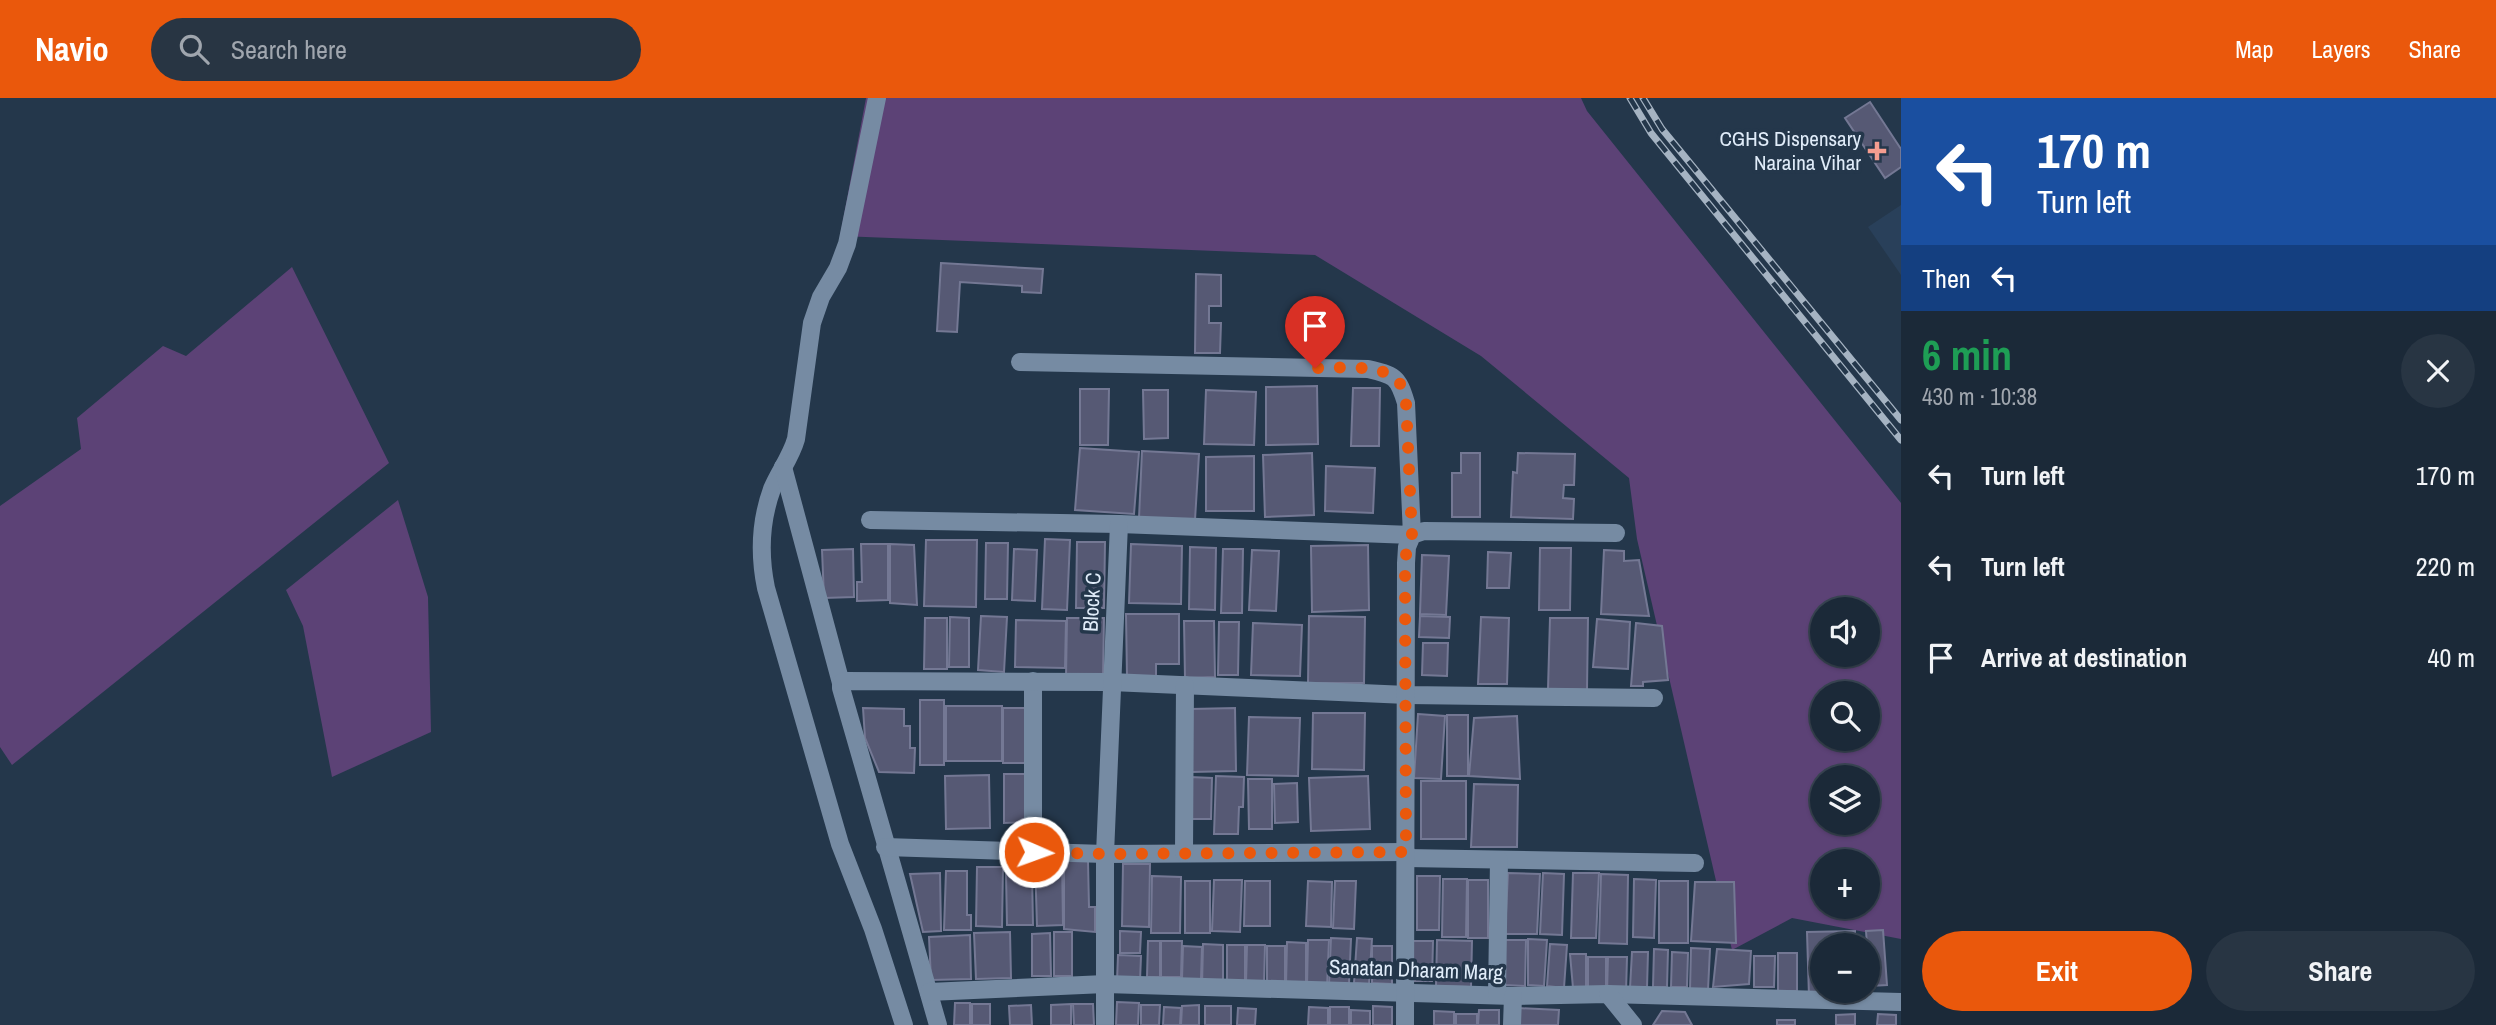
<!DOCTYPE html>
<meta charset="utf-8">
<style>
body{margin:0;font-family:"Archivo Narrow",sans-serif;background:#283543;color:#f1f3f6;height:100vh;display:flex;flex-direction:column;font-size:26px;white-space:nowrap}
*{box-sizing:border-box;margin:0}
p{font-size:23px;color:#a0a6ae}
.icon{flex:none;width:38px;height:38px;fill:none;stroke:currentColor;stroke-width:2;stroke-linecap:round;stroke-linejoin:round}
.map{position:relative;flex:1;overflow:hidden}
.sheet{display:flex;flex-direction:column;background:#1b2938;width:595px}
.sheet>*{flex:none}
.guide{background:#1a4fa0;color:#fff;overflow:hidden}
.fabs{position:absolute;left:1810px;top:499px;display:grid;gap:14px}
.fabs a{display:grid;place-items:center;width:70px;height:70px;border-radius:50%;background:#1b2938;box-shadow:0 2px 5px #0004,0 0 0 2px #394553;font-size:35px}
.pin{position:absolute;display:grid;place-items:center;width:60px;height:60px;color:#fff;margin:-72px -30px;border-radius:50% 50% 50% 0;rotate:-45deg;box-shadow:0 0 7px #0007}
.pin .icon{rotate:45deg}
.me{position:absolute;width:77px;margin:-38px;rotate:92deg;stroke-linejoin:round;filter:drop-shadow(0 0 5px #0008)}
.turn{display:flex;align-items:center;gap:24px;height:147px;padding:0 21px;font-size:32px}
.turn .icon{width:91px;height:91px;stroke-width:2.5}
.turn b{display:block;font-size:49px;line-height:60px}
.then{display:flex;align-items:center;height:66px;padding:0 21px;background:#0003;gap:14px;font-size:26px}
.round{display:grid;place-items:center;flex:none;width:74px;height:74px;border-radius:37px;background:#283543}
.headline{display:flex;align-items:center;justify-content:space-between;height:119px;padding:0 21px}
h1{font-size:42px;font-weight:700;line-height:52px;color:#1e9e55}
.button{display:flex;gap:14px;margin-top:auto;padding:14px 21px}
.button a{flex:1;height:80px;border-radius:42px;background:#ea580c;color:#fff;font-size:28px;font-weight:700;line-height:80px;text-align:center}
.button a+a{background:#283543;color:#f1f3f6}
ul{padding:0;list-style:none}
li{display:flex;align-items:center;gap:21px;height:91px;padding:0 21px}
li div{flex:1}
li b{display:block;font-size:26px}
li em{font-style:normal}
header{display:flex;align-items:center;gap:42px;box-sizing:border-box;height:98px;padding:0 35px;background:#ea580c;color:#fff}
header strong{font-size:33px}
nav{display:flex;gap:38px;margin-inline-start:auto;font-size:24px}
.search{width:490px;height:63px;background:#283543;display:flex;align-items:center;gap:18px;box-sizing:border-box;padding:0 24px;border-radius:38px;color:#a0a6ae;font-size:26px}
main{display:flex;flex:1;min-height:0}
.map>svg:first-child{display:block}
.built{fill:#29405a}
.green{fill:#5c4276;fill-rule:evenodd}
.building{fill:#565974;stroke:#747894;stroke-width:2}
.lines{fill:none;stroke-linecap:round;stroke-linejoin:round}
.minor{stroke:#768ba3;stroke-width:18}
.rail-casing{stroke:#a5b3c2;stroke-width:7}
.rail{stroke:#24374b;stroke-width:4.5;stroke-dasharray:13;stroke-linecap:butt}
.route{stroke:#ea580c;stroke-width:12;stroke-dasharray:0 21.6}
.poi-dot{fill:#f59d90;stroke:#24374b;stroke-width:2.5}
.labels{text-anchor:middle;stroke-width:7;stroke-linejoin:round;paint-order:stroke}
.poi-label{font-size:21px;fill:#e0ecf9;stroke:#24374b;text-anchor:end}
.street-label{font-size:21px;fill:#e0ecf9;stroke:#24374b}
</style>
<header>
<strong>Navio</strong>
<div class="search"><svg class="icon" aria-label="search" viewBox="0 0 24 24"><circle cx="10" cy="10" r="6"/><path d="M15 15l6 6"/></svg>Search here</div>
<nav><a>Map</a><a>Layers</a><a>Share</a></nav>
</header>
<main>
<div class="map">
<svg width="1901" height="927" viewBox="0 0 1901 927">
<rect width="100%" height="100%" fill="#24374b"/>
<path class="built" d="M1901 107V177L1868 129Z"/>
<g class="green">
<path d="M866 0H1581L1587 13 1901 405V841L1792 820 1732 852 1637 441 1629 380 1481 258 1315 157 840 138ZM1822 511H1867V556H1822ZM1822 595H1867V640H1822ZM1822 679H1867V724H1822ZM1822 763H1867V808H1822Z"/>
<path d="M292 169 389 365 12 667 0 649V408L81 351 77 320 163 248 186 258Z"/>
<path d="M398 402 428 499 431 634 332 679 303 528 286 492Z"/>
</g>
<g class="building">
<path d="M1870 4 1901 51V69L1885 80 1845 20Z"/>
<path d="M941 165 1043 171 1041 195 1022 194V188L960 184 957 234 937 233Z"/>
<path d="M1196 176 1221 177V208H1209V225H1221L1220 255H1195Z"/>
<path d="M1317 288 1318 346 1266 347V289Z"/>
<path d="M1353 290H1380L1379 348H1351Z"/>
<path d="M1080 291H1109L1108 347H1080Z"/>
<path d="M1143 292H1168V340L1144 341Z"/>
<path d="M1206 292 1256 294 1254 347 1204 346Z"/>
<path d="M1080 350 1139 354 1134 416 1075 412Z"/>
<path d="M1142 353 1199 356 1195 422 1139 420Z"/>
<path d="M1312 355 1314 417 1265 419 1263 357Z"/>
<path d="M1461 355H1480V419H1452V375H1461Z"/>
<path d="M1518 355 1575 356 1574 387H1564L1563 400 1574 401 1573 421 1511 419 1513 374 1517 375Z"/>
<path d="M1254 358V413H1206V359Z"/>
<path d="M1326 368 1375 370 1373 415 1325 413Z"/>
<path d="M1045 441 1070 442 1067 512 1042 511Z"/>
<path d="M926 442H977L976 509 924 508Z"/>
<path d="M1077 444H1105L1104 510H1076Z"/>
<path d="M986 445H1008L1007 501H985Z"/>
<path d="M861 446H888V502L857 503V484H862Z"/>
<path d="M890 446 914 447 917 507 890 505Z"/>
<path d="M1131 446 1182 448 1181 506 1129 505Z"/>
<path d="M1368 447 1369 512 1312 514 1311 448Z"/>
<path d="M1190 449 1216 450 1215 512 1189 511Z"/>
<path d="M1540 450H1571L1570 512H1539Z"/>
<path d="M853 451 854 499 824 500 822 452Z"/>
<path d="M1014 451 1037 452 1035 503 1012 502Z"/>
<path d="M1223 451H1243L1242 515H1221Z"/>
<path d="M1252 452 1279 453 1276 513 1249 512Z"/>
<path d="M1604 452 1624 453V463L1639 462 1649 518 1601 516Z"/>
<path d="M1488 454 1511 455 1509 490H1487Z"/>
<path d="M1422 457 1449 458 1446 517 1420 516Z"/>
<path d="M1126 516H1179V566H1156V578L1127 579Z"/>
<path d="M981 518 1007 519 1004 574 978 572Z"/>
<path d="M1309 518 1365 519 1364 585H1308Z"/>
<path d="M1420 518 1450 519 1449 540 1419 539Z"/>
<path d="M950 519 969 520V569H949Z"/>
<path d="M1481 519 1509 520 1507 586H1478Z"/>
<path d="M925 520H947V571H924Z"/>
<path d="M1067 520H1104L1103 580 1066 579Z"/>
<path d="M1550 520H1588L1587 592 1548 591Z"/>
<path d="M1597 521 1630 524 1628 571 1593 569Z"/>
<path d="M1016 522 1066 523 1065 570 1015 569Z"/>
<path d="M1184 523H1214L1215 579 1185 580Z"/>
<path d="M1219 524H1239L1238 577H1218Z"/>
<path d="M1253 525 1302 527 1300 578 1251 577Z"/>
<path d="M1636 525 1662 528 1668 582 1643 584V588H1631Z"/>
<path d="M1423 545H1448L1447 578 1422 577Z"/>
<rect x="920" y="602" width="24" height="65"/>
<rect x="946" y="608" width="56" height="55"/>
<path d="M863 610 904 611V628H910V650H915L914 675 879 674 865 640Z"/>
<rect x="1003" y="610" width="27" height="55"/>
<path d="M1235 610 1236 673 1192 674 1191 611Z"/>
<path d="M1313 615H1365L1364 672 1312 671Z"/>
<path d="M1418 616 1445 618 1441 681 1414 680Z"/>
<rect x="1447" y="617" width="21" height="61"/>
<path d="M1517 618 1520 681 1469 678 1474 620Z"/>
<path d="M1249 619 1300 620 1298 678 1247 677Z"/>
<path d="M1004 676H1029V724L1004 725Z"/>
<path d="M989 677 990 730 946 731 945 678Z"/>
<path d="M1216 678 1244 679 1243 709H1239L1238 736H1214Z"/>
<path d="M1368 678 1370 731 1311 733 1309 680Z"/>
<path d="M1190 679 1212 680 1211 721H1189Z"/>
<path d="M1248 681H1272V731H1249Z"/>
<rect x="1421" y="683" width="45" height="58"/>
<path d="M1297 685 1298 724 1275 725 1274 686Z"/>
<path d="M1474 686 1518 687 1517 749H1471Z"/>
<path d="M1035 762H1062L1063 827 1037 828Z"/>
<path d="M1064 762 1088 763 1089 809H1095V834L1064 831Z"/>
<path d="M1123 766H1150L1149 829 1122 828Z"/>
<path d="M977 769H1003L1002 829 976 828Z"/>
<path d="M946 773H967V817H971V832H944Z"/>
<path d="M940 775 941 833 923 834 910 776Z"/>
<path d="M1032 775 1033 827H1007L1006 776Z"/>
<path d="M1508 775 1540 776 1537 836H1505Z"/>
<path d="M1543 775 1564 776 1562 837 1540 836Z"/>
<path d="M1573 775H1599L1596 840H1571Z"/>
<path d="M1601 776 1628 777 1627 846 1599 845Z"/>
<path d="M1152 778 1181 779 1180 835H1151Z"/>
<path d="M1417 778H1440L1439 832H1417Z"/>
<path d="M1443 781H1467L1466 839H1442Z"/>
<path d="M1634 781 1656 782 1654 840 1633 839Z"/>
<path d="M1214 782H1242L1240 834 1212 833Z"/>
<rect x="1468" y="782" width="20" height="58"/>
<rect x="1185" y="783" width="25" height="52"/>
<path d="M1245 783H1270V828H1244Z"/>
<path d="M1308 783 1332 784 1331 829 1306 828Z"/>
<path d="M1335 783H1356L1354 831 1333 830Z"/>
<rect x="1659" y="783" width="29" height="62"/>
<path d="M1695 784H1734L1736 845 1691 843Z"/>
<path d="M1883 832 1887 887 1870 888 1866 833Z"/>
<path d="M1120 833 1141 834 1140 855H1120Z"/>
<path d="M1855 833V847H1822V892H1857V897L1809 899 1807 834Z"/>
<path d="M1010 834 1011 880 976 881 974 835Z"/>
<rect x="1054" y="834" width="18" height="44"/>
<path d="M1050 835 1051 878H1032V836Z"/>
<path d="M970 837 971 881 931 882 929 839Z"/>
<path d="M1331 840 1351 841 1349 886H1329Z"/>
<path d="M1357 840 1372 841 1369 886 1354 885Z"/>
<path d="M1528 841 1547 842 1544 888 1528 887Z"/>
<path d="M1308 842H1329L1327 889 1307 888Z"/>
<path d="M1437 842 1472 843 1471 889 1436 888Z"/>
<path d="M1505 842H1526L1525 888 1504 887Z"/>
<path d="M1148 843H1160V879H1147Z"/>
<path d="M1161 843H1182L1181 879H1161Z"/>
<path d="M1413 843H1433L1432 883H1412Z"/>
<path d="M1287 844 1306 845V888L1286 887Z"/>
<path d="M1203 846 1223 847V888H1202Z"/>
<path d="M1550 846 1567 847 1564 890 1547 888Z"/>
<rect x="1227" y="847" width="18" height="36"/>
<path d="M1247 847H1265L1264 886 1246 885Z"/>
<path d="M1183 848 1202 849 1201 881H1182Z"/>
<path d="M1267 848H1285V884L1267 883Z"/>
<path d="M1372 848H1392V886L1372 885Z"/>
<path d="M1691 850 1710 851 1708 892H1690Z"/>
<path d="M1654 851 1668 852 1667 889H1653Z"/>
<path d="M1717 851 1751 853 1749 886 1713 889Z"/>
<path d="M1632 854H1648L1647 890H1630Z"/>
<path d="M1672 854 1688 855 1687 889H1671Z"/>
<rect x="1778" y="855" width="19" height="38"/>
<path d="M1570 856H1586V890H1573Z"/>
<path d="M1118 857 1141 858 1140 883H1117Z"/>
<path d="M1754 858H1775L1774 889H1754Z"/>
<rect x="1588" y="859" width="18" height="35"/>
<path d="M1608 859H1627L1626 895H1607Z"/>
<path d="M1117 904 1139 905 1138 927H1116Z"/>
<path d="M955 905H970V927H954Z"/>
<rect x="972" y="906" width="18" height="21"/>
<path d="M1071 906V927H1051V907Z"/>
<path d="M1073 906H1093L1094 927H1074Z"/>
<path d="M1031 907 1032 927H1010L1009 908Z"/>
<path d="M1141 907H1160L1159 927H1141Z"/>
<path d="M1199 907V927H1181L1182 908Z"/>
<rect x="1205" y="908" width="26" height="19"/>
<path d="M1373 908 1392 909V927H1373Z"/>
<path d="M1164 909 1181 910 1180 927H1163Z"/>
<path d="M1309 909 1328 910V927H1308Z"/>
<rect x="1330" y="909" width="19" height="18"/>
<path d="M1238 910 1256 911 1255 927H1237Z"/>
<path d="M1518 910 1559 912 1558 927H1516Z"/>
<path d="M1351 912 1370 913V927H1351Z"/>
<path d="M1479 912H1499V927H1478Z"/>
<path d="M1434 913 1454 914V927H1434Z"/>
<path d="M1662 913 1685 914 1692 927H1653Z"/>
<rect x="1456" y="916" width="21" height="11"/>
<path d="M1855 916V927H1836V917Z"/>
<path d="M1878 916 1896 917V927H1877Z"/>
<rect x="1777" y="922" width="18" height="5"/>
</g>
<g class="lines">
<g class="minor">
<path d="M877 0 847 146 838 170 821 199 812 225 796 341C791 359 779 374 772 391 760 424 759 456 766 490L840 746 873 831 904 927"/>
<path d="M783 369 841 585V590L938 927"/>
<path d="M870 422 1119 426 1412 437 1406 305C1398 278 1394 277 1368 271L1020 264"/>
<path d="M1033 583V754"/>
<path d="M841 585 845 583 1111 584 1407 597 1654 600"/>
<path d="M885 749 1105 756 1406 754"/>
<path d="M1184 755 1185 587"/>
<path d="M1406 760 1695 765"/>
<path d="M929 894 1105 886 1513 898 1608 896 1901 904"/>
<path d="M1608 896 1633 927"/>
<path d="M1497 897 1499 762"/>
<path d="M1105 927V756L1119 426"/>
<path d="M1405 927 1406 465 1407 449 1412 437 1424 433 1616 435"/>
<path d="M1512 927 1513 898"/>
</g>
<g class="rail-casing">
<g id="rail">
<path d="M1630 0 1651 35 1901 342"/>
<path d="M1643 0 1662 31 1901 322"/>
</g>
</g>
<use href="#rail" class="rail"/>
</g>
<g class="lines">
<path class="route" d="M1034 754 1105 756 1406 754 1405 465 1407 449 1412 437 1406 305C1404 299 1403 290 1399 284 1386 265 1336 270 1315 270"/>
</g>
<path class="poi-dot" d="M1873.5 42.5h7v7h7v7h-7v7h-7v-7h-7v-7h7z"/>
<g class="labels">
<g class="poi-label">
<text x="1861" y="48">CGHS Dispensary<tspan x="1861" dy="24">Naraina Vihar</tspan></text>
</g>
<g class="street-label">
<text transform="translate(1092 504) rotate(-87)" y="7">Block C</text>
<text transform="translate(1416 872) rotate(2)" y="7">Sanatan Dharam Marg</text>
</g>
</g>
</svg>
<div class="fabs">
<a><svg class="icon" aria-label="sound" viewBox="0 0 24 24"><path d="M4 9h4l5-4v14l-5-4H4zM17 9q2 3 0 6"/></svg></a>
<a><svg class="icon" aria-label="search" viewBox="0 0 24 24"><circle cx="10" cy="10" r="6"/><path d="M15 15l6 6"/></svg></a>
<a><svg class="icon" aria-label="layers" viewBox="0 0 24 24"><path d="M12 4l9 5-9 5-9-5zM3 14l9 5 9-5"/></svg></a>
<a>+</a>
<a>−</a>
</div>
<div class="pin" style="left:1315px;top:270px;background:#d93025"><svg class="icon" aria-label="arrive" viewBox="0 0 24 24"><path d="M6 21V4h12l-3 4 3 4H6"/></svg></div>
<svg class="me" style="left:1034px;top:754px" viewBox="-20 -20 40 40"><circle r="17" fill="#ea580c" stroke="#fff" stroke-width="3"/><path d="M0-11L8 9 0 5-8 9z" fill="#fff"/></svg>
</div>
<section class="sheet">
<div class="guide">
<div class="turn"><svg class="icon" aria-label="left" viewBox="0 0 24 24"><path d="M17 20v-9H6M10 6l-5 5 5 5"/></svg><div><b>170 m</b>Turn left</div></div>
<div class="then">Then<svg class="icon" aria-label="left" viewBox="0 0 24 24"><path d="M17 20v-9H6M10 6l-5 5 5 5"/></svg></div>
</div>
<div class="headline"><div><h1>6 min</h1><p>430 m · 10:38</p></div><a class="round"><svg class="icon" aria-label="close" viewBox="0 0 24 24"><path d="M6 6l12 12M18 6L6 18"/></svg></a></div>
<ul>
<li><svg class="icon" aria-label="left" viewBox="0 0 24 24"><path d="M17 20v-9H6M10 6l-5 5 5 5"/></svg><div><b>Turn left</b></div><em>170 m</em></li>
<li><svg class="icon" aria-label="left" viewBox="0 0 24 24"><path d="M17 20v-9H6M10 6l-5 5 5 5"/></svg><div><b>Turn left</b></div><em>220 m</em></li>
<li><svg class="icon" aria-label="arrive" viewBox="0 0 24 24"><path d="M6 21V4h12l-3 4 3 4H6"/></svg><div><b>Arrive at destination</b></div><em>40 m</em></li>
</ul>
<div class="button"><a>Exit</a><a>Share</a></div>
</section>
</main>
